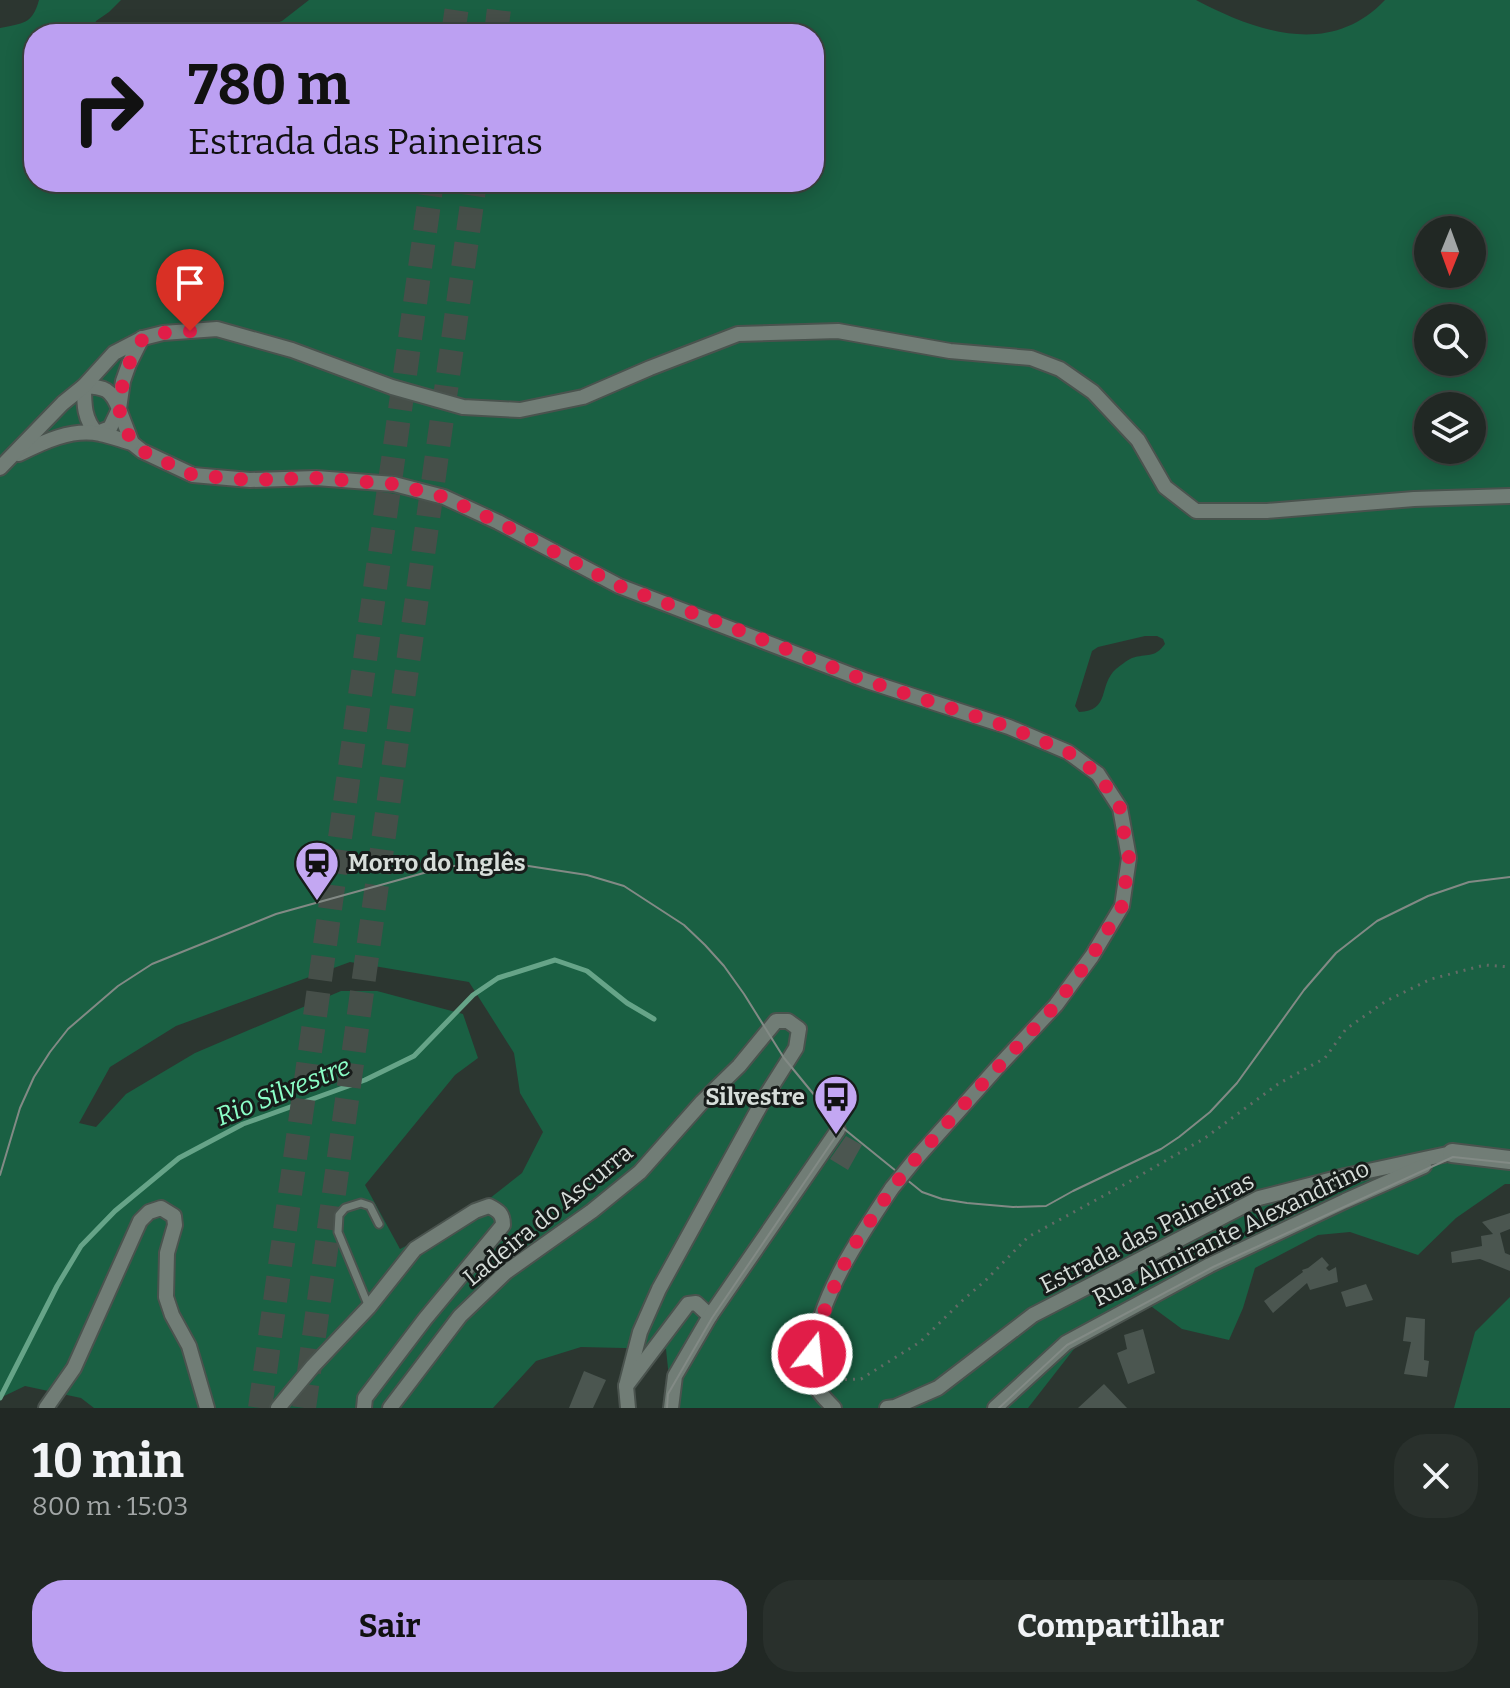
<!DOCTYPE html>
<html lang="pt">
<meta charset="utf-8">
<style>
body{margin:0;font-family:Bitter,serif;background:#29302c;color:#f1f3f6;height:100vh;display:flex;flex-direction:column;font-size:30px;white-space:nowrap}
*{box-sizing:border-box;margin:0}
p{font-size:26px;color:#a2a6a6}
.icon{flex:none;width:44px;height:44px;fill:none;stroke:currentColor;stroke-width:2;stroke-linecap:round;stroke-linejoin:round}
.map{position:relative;height:1408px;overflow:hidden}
.side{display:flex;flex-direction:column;background:#212824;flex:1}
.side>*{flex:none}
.hud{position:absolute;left:24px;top:24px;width:800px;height:168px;border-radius:32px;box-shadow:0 4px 20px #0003,0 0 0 2px #3e4441;background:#bca0f2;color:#111;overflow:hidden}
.needle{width:52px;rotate:181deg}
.buttons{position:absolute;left:1414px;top:216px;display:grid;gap:16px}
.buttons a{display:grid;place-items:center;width:72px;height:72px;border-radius:50%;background:#212824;box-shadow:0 4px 20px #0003,0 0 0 2px #3e4441;font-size:40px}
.pin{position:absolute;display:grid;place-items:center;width:68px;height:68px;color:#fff;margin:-82px -34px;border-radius:50% 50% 50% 0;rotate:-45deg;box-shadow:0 0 8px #0007}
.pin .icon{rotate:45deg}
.me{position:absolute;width:88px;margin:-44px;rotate:16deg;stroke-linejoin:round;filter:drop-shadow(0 0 6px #0008)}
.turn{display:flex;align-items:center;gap:28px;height:168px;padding:0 32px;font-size:36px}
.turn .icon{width:104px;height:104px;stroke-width:2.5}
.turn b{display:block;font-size:56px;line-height:68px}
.round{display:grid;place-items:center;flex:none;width:84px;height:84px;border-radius:32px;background:#29302c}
.headline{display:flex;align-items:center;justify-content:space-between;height:136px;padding:0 32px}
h1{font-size:48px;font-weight:700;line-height:60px}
.cta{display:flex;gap:16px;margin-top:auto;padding:16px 32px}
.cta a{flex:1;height:92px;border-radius:32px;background:#bca0f2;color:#111;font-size:32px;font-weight:700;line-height:92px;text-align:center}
.cta a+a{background:#29302c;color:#f1f3f6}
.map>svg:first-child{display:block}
.green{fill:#1a6043;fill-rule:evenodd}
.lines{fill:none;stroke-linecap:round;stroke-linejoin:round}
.stream{stroke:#66a488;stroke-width:5}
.building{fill:#4b5650}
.motorway-tunnel{stroke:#464f49;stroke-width:24;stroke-dasharray:24 12;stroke-linecap:butt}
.service-casing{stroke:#4a534e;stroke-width:11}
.minor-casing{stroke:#4a534e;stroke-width:18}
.tertiary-casing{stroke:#4a534e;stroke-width:22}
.path{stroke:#626b66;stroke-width:3;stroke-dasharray:2 6;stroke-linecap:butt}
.service{stroke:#717d76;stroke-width:7}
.minor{stroke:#717d76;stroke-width:14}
.tertiary{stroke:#717d76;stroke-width:18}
.tram{stroke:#828a85;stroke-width:2}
.minor-bridge-casing{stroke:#4a534e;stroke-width:18;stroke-linecap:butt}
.minor-bridge{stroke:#717d76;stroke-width:14}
.route{stroke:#e11d48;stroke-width:14;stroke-dasharray:0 25.2}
.labels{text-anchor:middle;stroke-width:6;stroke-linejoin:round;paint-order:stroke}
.poi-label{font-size:24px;font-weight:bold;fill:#d6ddd9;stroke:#171c1a;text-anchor:start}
.street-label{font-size:24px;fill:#d6ddd9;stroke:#171c1a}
.water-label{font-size:26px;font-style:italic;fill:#8bfec7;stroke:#171c1a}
</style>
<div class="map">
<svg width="1510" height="1408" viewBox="0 0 1510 1408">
<rect width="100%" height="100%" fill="#2c3630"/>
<g class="green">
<path d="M39 0H121L109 12 96 21 92 34H34V182H814V34H200L257 30 282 21 309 0H1196C1257 32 1330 58 1385 0H1510V1184H1505L1456 1218 1418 1255 1350 1232 1318 1235 1255 1268 1243 1308 1229 1340 1182 1329 1148 1304 1081 1340 1028 1408H668L670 1388 666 1349 581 1347 536 1361 493 1408H94L81 1398 25 1386 0 1398V28C23 23 32 25 39 0ZM1428 230H1472V274H1428ZM1428 318H1472V362H1428ZM1428 406H1472V450H1428ZM1145 636H1157L1163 639 1165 644C1154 659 1147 653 1132 658 1127 660 1120 666 1116 669 1098 685 1111 711 1079 712L1075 706 1092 651 1098 647ZM350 962 469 982 514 1053 520 1093 543 1132 522 1173 471 1213 400 1249 365 1185 455 1075 478 1058 463 1014 377 991H341L195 1053 126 1094 96 1127 79 1123 110 1067 176 1026Z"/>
<path d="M1510 1297V1408H1454L1475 1332Z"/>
</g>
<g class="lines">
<path class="stream" d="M0 1398 57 1286 81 1246 115 1211 179 1158 243 1124 365 1080 414 1056 473 995 498 978 555 960 587 971 627 1003 654 1019"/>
</g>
<g class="building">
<path d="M846 1136 862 1145 848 1170 830 1159Z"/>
<path d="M1510 1213V1229L1500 1233 1505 1253 1510 1255V1271L1480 1259 1452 1263 1451 1252 1482 1246 1481 1236 1493 1234 1482 1222Z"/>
<path d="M1322 1257 1329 1265 1326 1268 1329 1271 1336 1267 1338 1282 1310 1290 1307 1283 1273 1313 1264 1301 1303 1272 1302 1270 1308 1268Z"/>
<path d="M1366 1284 1373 1300 1346 1307 1341 1292Z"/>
<path d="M1406 1317 1425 1319 1424 1360 1429 1361 1427 1377 1404 1374 1411 1342 1403 1341Z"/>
<path d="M1143 1329 1155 1373 1128 1384 1117 1353 1127 1349 1124 1335Z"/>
<path d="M584 1371 606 1380 593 1408H569Z"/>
<path d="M1104 1384 1127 1408H1078Z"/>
</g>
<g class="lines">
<g class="motorway-tunnel">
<path d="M453 34 458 0"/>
<path d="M496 34 500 0"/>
<path d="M260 1408 432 182"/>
<path d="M304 1408 475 182"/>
</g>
<g class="service-casing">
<path id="service" d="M369 1307 338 1232 339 1215 345 1208 361 1203 370 1206 379 1224"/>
</g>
<g class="minor-casing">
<g id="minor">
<path d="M142 338 129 364 123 381 119 409 132 443 142 451 193 475 250 480 316 478 394 484 444 497 498 522 619 586 867 681 1009 727 1068 752 1098 774 1120 808 1129 858 1122 906 1092 956 1056 1005 996 1069 913 1162"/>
<path d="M84 386C105 387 111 389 119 409L110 428 97 433C84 420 84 404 84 386Z"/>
<path d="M19 454C43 442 72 428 100 434 111 436 121 440 132 443"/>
<path d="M0 468 63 403 84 386 114 353 143 338 163 333 217 329 292 350 392 387 463 407 520 410 583 397 650 368 738 334 838 331 950 351 1031 358 1060 369 1093 392 1138 440 1165 487 1196 511H1267L1414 499 1510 496"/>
<path d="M46 1408 74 1368 140 1221 149 1212 161 1208 174 1216 175 1225 167 1253 166 1297 172 1315 189 1346 207 1408"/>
<path d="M278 1408 313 1366 369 1307 415 1249 475 1211 489 1206C499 1211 503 1214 503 1225L425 1319 365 1398 364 1408"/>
<path d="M390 1408 460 1316 506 1272 592 1211 640 1172 702 1102 739 1066 776 1021H788L799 1029 796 1048 765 1097 659 1289 640 1332 626 1386"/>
<path d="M628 1408 626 1386 688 1304 696 1303 710 1316"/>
<path d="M671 1408 675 1376 710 1316 838 1130"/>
<path d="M834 1408C824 1398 812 1386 810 1372 809 1367 811 1359 812 1354 820 1295 859 1237 892 1188"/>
<path d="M887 1408 895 1407 938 1388 1033 1315 1259 1198 1345 1176 1452 1153"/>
<path d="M995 1408 1066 1343 1210 1265 1345 1201 1424 1166"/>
</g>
</g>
<g class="tertiary-casing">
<path id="tertiary" d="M1452 1153 1510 1160"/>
</g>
<path class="path" d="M829 1380 861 1379 920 1342 963 1300 987 1279 1028 1237 1127 1183 1205 1138 1278 1084 1325 1058 1346 1029 1386 1001 1431 979 1485 965 1510 967"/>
<use href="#service" class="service"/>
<use href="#minor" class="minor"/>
<use href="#tertiary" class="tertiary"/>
<g class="tram">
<path d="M0 1175 20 1108 34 1077 50 1052 68 1029 118 986 152 964 276 914 449 866 522 865 587 875 624 886 684 925 705 945 724 966 744 994 784 1058 838 1124 922 1192 942 1199 967 1203 1013 1207 1046 1206 1073 1191 1161 1149 1179 1137 1210 1112 1237 1083 1304 990 1336 953 1377 921 1428 896 1469 882 1510 877"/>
<path d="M667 1408 668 1394 712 1318 836 1136"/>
<path d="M999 1408 1067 1345 1213 1267 1453 1157 1510 1163"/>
</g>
<g class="minor-bridge-casing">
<path id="minor-bridge" d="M892 1188 913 1162"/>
</g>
<use href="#minor-bridge" class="minor-bridge"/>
</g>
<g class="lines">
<path class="route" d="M190 331 163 333 143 338 129 364 123 381 119 409 125 426 132 443 142 451 193 475 250 480 316 478 394 484 444 497 498 522 619 586 723 624 867 681 1009 727 1068 752 1098 774 1120 808 1124 833 1129 858 1122 906 1092 956 1056 1005 975 1092 913 1162 892 1188 851 1250 836 1282 814 1337 812 1354"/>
</g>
<defs>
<g id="station-pin" transform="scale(2.3)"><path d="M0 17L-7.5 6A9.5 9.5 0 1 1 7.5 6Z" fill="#c3a7f2" stroke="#171c1a"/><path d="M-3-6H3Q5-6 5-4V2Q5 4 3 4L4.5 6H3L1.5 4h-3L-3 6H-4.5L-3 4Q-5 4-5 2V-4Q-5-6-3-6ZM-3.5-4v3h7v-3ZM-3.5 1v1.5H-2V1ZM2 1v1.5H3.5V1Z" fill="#111"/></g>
<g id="bus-pin" transform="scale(2.3)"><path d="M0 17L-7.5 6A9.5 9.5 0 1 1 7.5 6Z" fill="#c3a7f2" stroke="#171c1a"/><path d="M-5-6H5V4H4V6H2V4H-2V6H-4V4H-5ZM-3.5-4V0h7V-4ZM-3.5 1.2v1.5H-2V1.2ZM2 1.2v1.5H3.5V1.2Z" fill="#111"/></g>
</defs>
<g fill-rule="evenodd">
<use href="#station-pin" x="317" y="863"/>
<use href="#bus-pin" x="836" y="1097"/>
</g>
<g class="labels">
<g class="poi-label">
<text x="348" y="871">Morro do Inglês</text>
<text x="805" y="1105" text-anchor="end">Silvestre</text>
</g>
<g class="street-label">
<text transform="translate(548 1215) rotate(-39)" y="8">Ladeira do Ascurra</text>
<text transform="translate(1147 1233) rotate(-27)" y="8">Estrada das Paineiras</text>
<text transform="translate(1231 1233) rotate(-26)" y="8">Rua Almirante Alexandrino</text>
</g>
<g class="water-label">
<text transform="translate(283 1091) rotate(-22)" y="9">Rio Silvestre</text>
</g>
</g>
</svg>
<div class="buttons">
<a><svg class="needle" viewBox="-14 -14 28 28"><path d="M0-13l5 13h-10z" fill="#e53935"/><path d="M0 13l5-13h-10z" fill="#a2a6a6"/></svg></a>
<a><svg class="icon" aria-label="search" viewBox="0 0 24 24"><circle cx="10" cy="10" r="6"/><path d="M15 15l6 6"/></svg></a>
<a><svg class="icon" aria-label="layers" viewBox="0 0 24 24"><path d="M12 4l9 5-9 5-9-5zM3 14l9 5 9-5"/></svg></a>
</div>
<div class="pin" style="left:190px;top:331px;background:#d93025"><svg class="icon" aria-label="arrive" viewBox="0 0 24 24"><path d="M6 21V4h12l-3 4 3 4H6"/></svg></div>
<svg class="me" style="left:812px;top:1354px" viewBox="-20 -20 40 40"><circle r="17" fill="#e11d48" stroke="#fff" stroke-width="3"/><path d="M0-11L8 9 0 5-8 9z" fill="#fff"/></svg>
<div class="hud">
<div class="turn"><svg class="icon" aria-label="right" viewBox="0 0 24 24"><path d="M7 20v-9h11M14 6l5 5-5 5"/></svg><div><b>780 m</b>Estrada das Paineiras</div></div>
</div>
</div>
<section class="side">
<div class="headline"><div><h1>10 min</h1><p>800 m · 15:03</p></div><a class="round"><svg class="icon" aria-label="close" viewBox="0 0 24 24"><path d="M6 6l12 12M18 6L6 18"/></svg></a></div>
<div class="cta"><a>Sair</a><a>Compartilhar</a></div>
</section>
